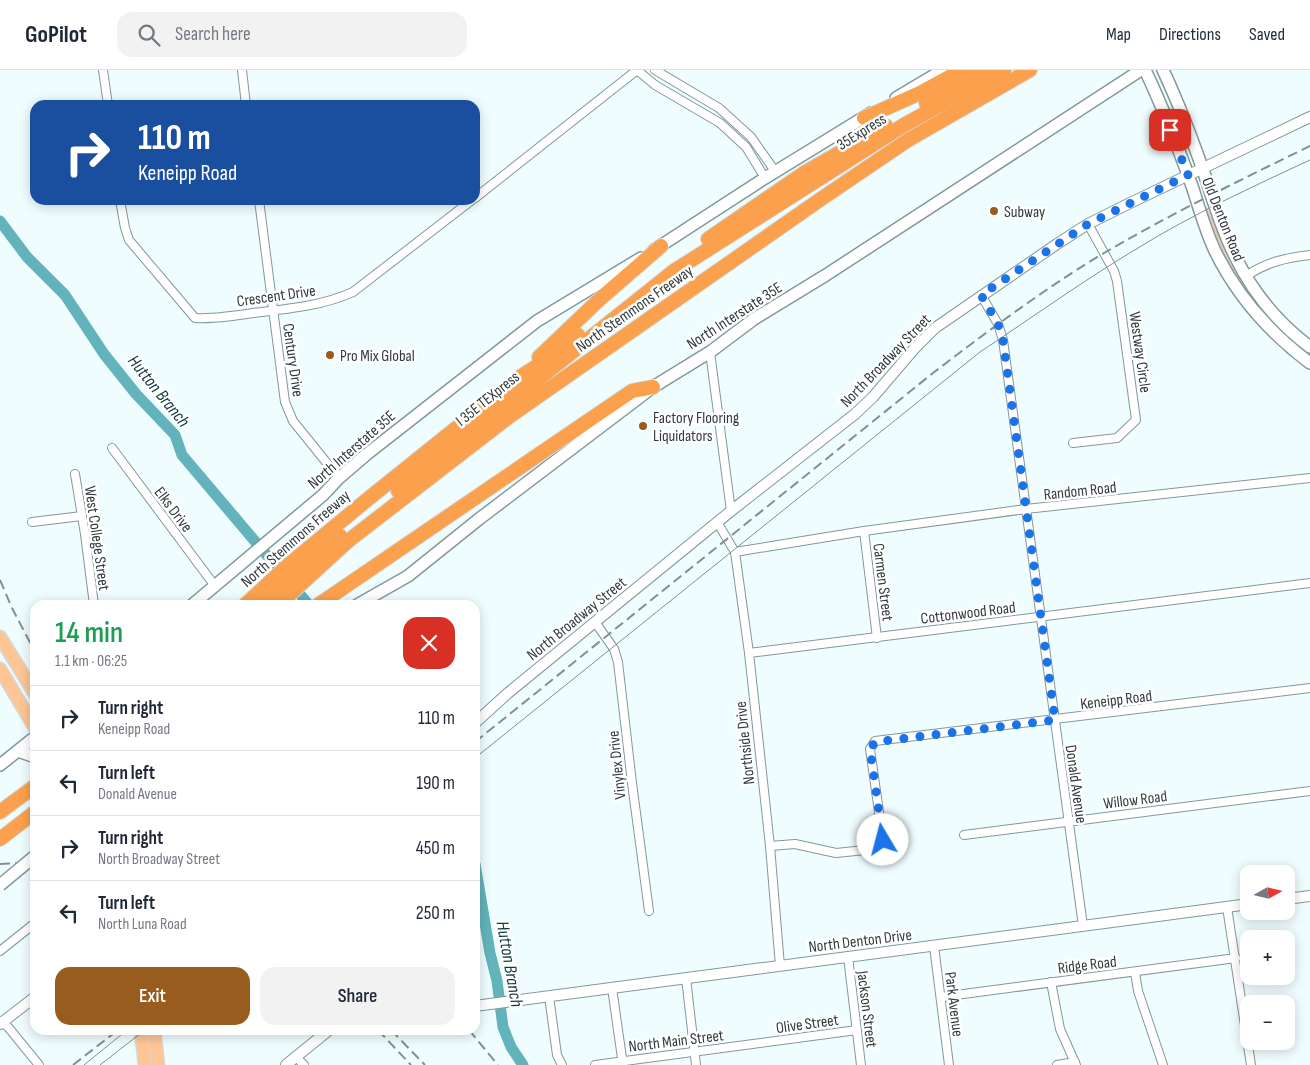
<!DOCTYPE html>
<meta charset="utf-8">
<style>
body{margin:0;font-family:"Sofia Sans Condensed",sans-serif;background:#f2f2f3;color:#1f2937;height:100vh;display:flex;flex-direction:column;font-size:19px;white-space:nowrap}
*{box-sizing:border-box;margin:0}
p{font-size:16px;color:#747a83}
.icon{flex:none;width:28px;height:28px;fill:none;stroke:currentColor;stroke-width:2;stroke-linecap:round;stroke-linejoin:round}
.map{position:relative;flex:1;overflow:hidden}
.panel{position:absolute;left:30px;top:530px;width:450px;height:435px;display:flex;flex-direction:column;background:#fff;border-radius:15px;box-shadow:0 2px 12px #0003}
.panel>*{flex:none}
.hud{position:absolute;left:30px;top:30px;width:450px;height:105px;border-radius:15px;box-shadow:0 2px 12px #0003;background:#1a4fa0;color:#fff;overflow:hidden}
.needle{width:32px;rotate:82deg}
.tools{position:absolute;left:1240px;top:795px;display:grid;gap:10px}
.tools a{display:grid;place-items:center;width:55px;height:55px;border-radius:10px;background:#fff;box-shadow:0 2px 12px #0003;font-size:25px}
.pin{position:absolute;display:grid;place-items:center;width:42px;height:42px;color:#fff;margin:-21px;border-radius:10px;box-shadow:0 2px 8px #0006}
.me{position:absolute;width:55px;margin:-28px;rotate:352deg;stroke-linejoin:round;filter:drop-shadow(0 0 4px #0008)}
.turn{display:flex;align-items:center;gap:18px;height:105px;padding:0 25px;font-size:22px}
.turn .icon{width:65px;height:65px;stroke-width:2.5}
.turn b{display:block;font-size:35px;line-height:42px}
.round{display:grid;place-items:center;flex:none;width:52px;height:52px;border-radius:15px;background:#f2f2f3}
.headline{display:flex;align-items:center;justify-content:space-between;height:85px;padding:0 25px}
h1{font-size:30px;font-weight:600;line-height:38px;color:#1e9e55}
.action{display:flex;gap:10px;margin-top:auto;padding:10px 25px}
.action a{flex:1;height:58px;border-radius:15px;background:#995c1f;color:#fff;font-size:20px;font-weight:600;line-height:58px;text-align:center}
.action a+a{background:#f2f2f3;color:#1f2937}
ul{padding:0;list-style:none}
li{display:flex;align-items:center;gap:15px;height:65px;padding:0 25px;border-top:1px solid #e0e1e3}
li div{flex:1}
li b{display:block;font-size:19px}
li em{font-style:normal}
header{display:flex;align-items:center;gap:30px;box-sizing:border-box;height:70px;padding:0 25px;background:#fff;border-bottom:1px solid #e0e1e3}
header strong{font-size:24px}
nav{display:flex;gap:28px;margin-inline-start:auto;font-size:18px}
.search{width:350px;height:45px;background:#f2f2f3;display:flex;align-items:center;gap:12px;box-sizing:border-box;padding:0 18px;border-radius:15px;color:#747a83;font-size:19px}
.map>svg:first-child{display:block}
.green{fill:#e8c6ab}
.lines{fill:none;stroke-linecap:round;stroke-linejoin:round}
.river{stroke:#62b3bb;stroke-width:11}
.minor-casing{stroke:#83989a;stroke-width:10}
.tertiary-casing{stroke:#83989a;stroke-width:12}
.secondary-casing{stroke:#83989a;stroke-width:14}
.primary-casing{stroke:#d6d8d8;stroke-width:15}
.motorway-casing{stroke:#d6d8d8;stroke-width:16}
.minor{stroke:#fff;stroke-width:8}
.tertiary{stroke:#fff;stroke-width:10}
.secondary{stroke:#fff;stroke-width:11}
.primary{stroke:#fdc694;stroke-width:12}
.motorway{stroke:#fba04c;stroke-width:14}
.tram{stroke:#848f90;stroke-width:1}
.rail{stroke:#848f90;stroke-width:2;stroke-dasharray:10 5;stroke-linecap:butt}
.secondary-bridge-casing{stroke:#83989a;stroke-width:14;stroke-linecap:butt}
.secondary-bridge{stroke:#fff;stroke-width:11}
.route{stroke:#1a73e8;stroke-width:9;stroke-dasharray:0 16.2}
.poi-dot{fill:#995c1f;stroke:#fff;stroke-width:2}
.labels{text-anchor:middle;stroke-width:5;stroke-linejoin:round;paint-order:stroke}
.street-label{font-size:16px;fill:#313a3b;stroke:#fff}
.poi-label{font-size:16px;fill:#313a3b;stroke:#fff;text-anchor:start}
.water-label{font-size:18px;font-style:italic;fill:#12393d;stroke:#fff}
</style>
<header>
<strong>GoPilot</strong>
<div class="search"><svg class="icon" aria-label="search" viewBox="0 0 24 24"><circle cx="10" cy="10" r="6"/><path d="M15 15l6 6"/></svg>Search here</div>
<nav><a>Map</a><a>Directions</a><a>Saved</a></nav>
</header>
<div class="map">
<svg width="1310" height="995" viewBox="0 0 1310 995">
<rect width="100%" height="100%" fill="#f0fdff"/>
<path class="green" d="M1207 137 1227 187 1246 217 1266 242 1268 246 1266 248C1237 215 1220 180 1205 138Z"/>
<g class="lines">
<g class="river">
<path d="M0 151 27 187 65 225 104 284 136 324 175 365 182 385 309 535"/>
<path d="M475 794 490 883 497 911 503 957 511 977 523 995"/>
</g>
<g class="minor-casing">
<g id="minor">
<path d="M103 0 108 35"/>
<path d="M242 0 246 35"/>
<path d="M637 0 655 15 720 53 746 77 765 108"/>
<path d="M655 0 719 38 751 67 775 101"/>
<path d="M475 128 637 0"/>
<path d="M120 130 125 158 129 170 195 248C214 249 234 246 253 243 287 239 322 236 353 222L472 130"/>
<path d="M259 130 285 332 293 351 339 408"/>
<path d="M1246 206C1267 192 1285 188 1310 185"/>
<path d="M981 225 998 254 1003 270 1083 856"/>
<path d="M710 282 731 441"/>
<path d="M1073 373 1117 368 1136 350 1117 211 1114 201 1088 154"/>
<path d="M112 378 215 516"/>
<path d="M75 404 85 464 94 535"/>
<path d="M32 452 82 446"/>
<path d="M717 452 735 482 749 583 770 776 780 896"/>
<path d="M864 461 877 568"/>
<path d="M735 482 864 461 1026 439 1310 408"/>
<path d="M595 552 614 579 618 592 632 713 649 841"/>
<path d="M749 583 1310 513"/>
<path d="M964 765 1310 721"/>
<path d="M770 776 795 774 836 783 875 779 883 770 870 679 875 671 1310 618"/>
<path d="M1227 837 1251 995"/>
<path d="M934 876 949 995"/>
<path d="M0 881 35 853"/>
<path d="M848 887 861 995"/>
<path d="M1135 902 1138 921 1163 995"/>
<path d="M686 908 696 995"/>
<path d="M1051 912 1060 959 1076 995"/>
<path d="M612 918 623 995"/>
<path d="M549 926 557 985 562 995"/>
<path d="M941 927 1236 888"/>
<path d="M0 951 8 957 39 995"/>
<path d="M295 986 304 995"/>
<path d="M595 995 857 960"/>
<path d="M1057 995 1075 992"/>
</g>
</g>
<g class="tertiary-casing">
<g id="tertiary">
<path d="M475 653 508 623 731 441 855 344 873 327 914 279 935 258 1057 174 1088 154 1128 134 1310 47"/>
<path d="M1286 829 1310 826"/>
<path d="M475 936 1249 834"/>
<path d="M0 954 35 927"/>
<path d="M286 995 329 960"/>
</g>
</g>
<g class="secondary-casing">
<g id="secondary">
<path d="M1145 0C1163 37 1178 77 1192 116 1199 137 1205 160 1215 181 1237 226 1270 263 1310 293"/>
<path d="M1163 0C1178 32 1191 66 1203 100 1213 129 1221 159 1235 186 1252 221 1278 253 1310 277"/>
<path d="M896 28 943 0"/>
<path d="M654 180 765 108 871 43"/>
<path d="M192 535 323 425 339 408 367 384 537 251 641 188"/>
<path d="M357 535 408 506 479 449 653 317 710 282 754 249 826 205 1141 0"/>
<path d="M18 681 35 687"/>
<path d="M0 695 35 667"/>
</g>
</g>
<g class="primary-casing">
<g id="primary">
<path d="M0 567 35 624"/>
<path d="M0 599 35 658"/>
<path d="M141 960 145 995"/>
<path d="M154 960 158 995"/>
</g>
</g>
<g class="motorway-casing">
<g id="motorway">
<path d="M926 33 983 0"/>
<path d="M864 48 920 23 962 0"/>
<path d="M708 169 804 103 886 56"/>
<path d="M539 287 601 228 661 176"/>
<path d="M398 421 674 201 904 55 1004 0"/>
<path d="M245 535 287 496 368 429 520 307 548 289 578 265"/>
<path d="M262 535 340 466"/>
<path d="M278 535 348 471 510 346 818 131 908 70 1030 0"/>
<path d="M318 535 632 321 653 317"/>
<path d="M0 742 35 716"/>
<path d="M0 769 35 742"/>
</g>
</g>
<use href="#minor" class="minor"/>
<use href="#tertiary" class="tertiary"/>
<use href="#secondary" class="secondary"/>
<use href="#primary" class="primary"/>
<use href="#motorway" class="motorway"/>
<g class="tram">
<path d="M475 688 980 282C1033 247 1084 210 1138 178 1193 144 1252 117 1310 90"/>
<path d="M84 995 127 960"/>
<path d="M100 995 145 960"/>
</g>
<g class="rail">
<path d="M0 510 12 538 35 582"/>
<path d="M475 672 933 303C988 261 1044 219 1104 183 1171 144 1240 110 1310 76"/>
<path d="M0 794 35 792"/>
<path d="M378 960 411 995"/>
<path d="M391 960 425 995"/>
<path d="M469 960 498 995"/>
<path d="M73 995 118 960"/>
</g>
<g class="secondary-bridge-casing">
<path id="secondary-bridge" d="M0 815 35 786"/>
</g>
<use href="#secondary-bridge" class="secondary-bridge"/>
</g>
<g class="lines">
<path class="route" d="M883 770 870 679 875 672 1055 650 1003 270 998 254 981 225 1088 154 1188 105 1170 60"/>
</g>
<g class="poi-dot">
<circle cx="994" cy="141" r="5"/>
<circle cx="330" cy="285" r="5"/>
<circle cx="643" cy="356" r="5"/>
</g>
<g class="labels">
<g class="street-label">
<text transform="translate(861 61) rotate(-32)" y="6">35Express</text>
<text transform="translate(1224 149) rotate(68)" y="6">Old Denton Road</text>
<text transform="translate(276 225) rotate(-8)" y="6">Crescent Drive</text>
<text transform="translate(634 238) rotate(-35)" y="6">North Stemmons Freeway</text>
<text transform="translate(734 245) rotate(-33)" y="6">North Interstate 35E</text>
<text transform="translate(1141 282) rotate(82)" y="6">Westway Circle</text>
<text transform="translate(294 290) rotate(82)" y="6">Century Drive</text>
<text transform="translate(885 290) rotate(-46)" y="6">North Broadway Street</text>
<text transform="translate(487 328) rotate(-39)" y="6">I 35E TEXpress</text>
<text transform="translate(351 379) rotate(-41)" y="6">North Interstate 35E</text>
<text transform="translate(1080 420) rotate(-6)" y="6">Random Road</text>
<text transform="translate(174 439) rotate(53)" y="6">Elks Drive</text>
<text transform="translate(98 468) rotate(82)" y="6">West College Street</text>
<text transform="translate(295 468) rotate(-41)" y="6">North Stemmons Freeway</text>
<text transform="translate(884 512) rotate(83)" y="6">Carmen Street</text>
<text transform="translate(968 542) rotate(-7)" y="6">Cottonwood Road</text>
<text transform="translate(576 548) rotate(-39)" y="6">North Broadway Street</text>
<text transform="translate(1116 629) rotate(-7)" y="6">Keneipp Road</text>
<text transform="translate(744 673) rotate(-96)" y="6">Northside Drive</text>
<text transform="translate(616 695) rotate(-96)" y="6">Vinylex Drive</text>
<text transform="translate(1077 714) rotate(82)" y="6">Donald Avenue</text>
<text transform="translate(1135 729) rotate(-7)" y="6">Willow Road</text>
<text transform="translate(860 870) rotate(-7)" y="6">North Denton Drive</text>
<text transform="translate(1087 894) rotate(-7)" y="6">Ridge Road</text>
<text transform="translate(955 934) rotate(83)" y="6">Park Avenue</text>
<text transform="translate(868 939) rotate(83)" y="6">Jackson Street</text>
<text transform="translate(807 953) rotate(-8)" y="6">Olive Street</text>
<text transform="translate(676 970) rotate(-7)" y="6">North Main Street</text>
</g>
<g class="poi-label">
<text x="1004" y="147">Subway</text>
<text x="340" y="291">Pro Mix Global</text>
<text x="653" y="353">Factory Flooring<tspan x="653" dy="18">Liquidators</tspan></text>
</g>
<g class="water-label">
<text transform="translate(159 321) rotate(51)" y="6">Hutton Branch</text>
<text transform="translate(510 894) rotate(80)" y="6">Hutton Branch</text>
</g>
</g>
</svg>
<div class="tools">
<a><svg class="needle" viewBox="-14 -14 28 28"><path d="M0-13l5 13h-10z" fill="#e53935"/><path d="M0 13l5-13h-10z" fill="#747a83"/></svg></a>
<a>+</a>
<a>−</a>
</div>
<div class="pin" style="left:1170px;top:60px;background:#d93025"><svg class="icon" aria-label="arrive" viewBox="0 0 24 24"><path d="M6 21V4h12l-3 4 3 4H6"/></svg></div>
<svg class="me" style="left:883px;top:770px" viewBox="-20 -20 40 40"><circle r="19" fill="#fff"/><path d="M0-13L10 11 0 6-10 11z" fill="#1a73e8"/></svg>
<div class="hud">
<div class="turn"><svg class="icon" aria-label="right" viewBox="0 0 24 24"><path d="M7 20v-9h11M14 6l5 5-5 5"/></svg><div><b>110 m</b>Keneipp Road</div></div>
</div>
<section class="panel">
<div class="headline"><div><h1>14 min</h1><p>1.1 km · 06:25</p></div><a class="round" style="background:#d93025;color:#fff"><svg class="icon" aria-label="close" viewBox="0 0 24 24"><path d="M6 6l12 12M18 6L6 18"/></svg></a></div>
<ul>
<li><svg class="icon" aria-label="right" viewBox="0 0 24 24"><path d="M7 20v-9h11M14 6l5 5-5 5"/></svg><div><b>Turn right</b><p>Keneipp Road</p></div><em>110 m</em></li>
<li><svg class="icon" aria-label="left" viewBox="0 0 24 24"><path d="M17 20v-9H6M10 6l-5 5 5 5"/></svg><div><b>Turn left</b><p>Donald Avenue</p></div><em>190 m</em></li>
<li><svg class="icon" aria-label="right" viewBox="0 0 24 24"><path d="M7 20v-9h11M14 6l5 5-5 5"/></svg><div><b>Turn right</b><p>North Broadway Street</p></div><em>450 m</em></li>
<li><svg class="icon" aria-label="left" viewBox="0 0 24 24"><path d="M17 20v-9H6M10 6l-5 5 5 5"/></svg><div><b>Turn left</b><p>North Luna Road</p></div><em>250 m</em></li>
</ul>
<div class="action"><a>Exit</a><a>Share</a></div>
</section>
</div>
